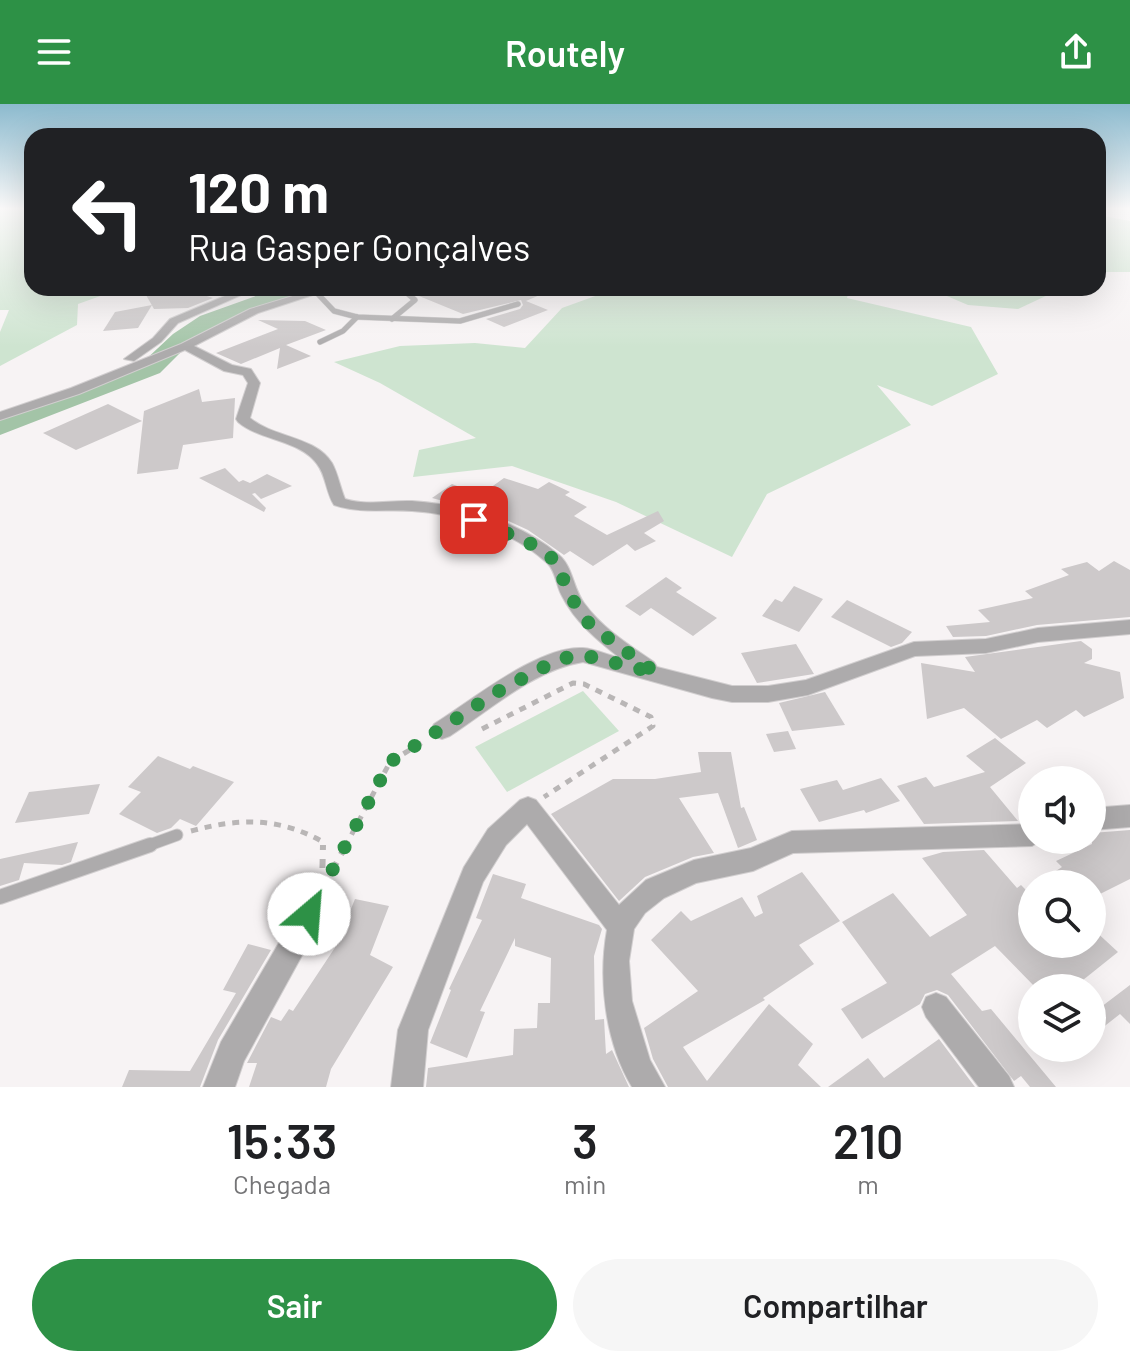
<!DOCTYPE html>
<html lang="pt">
<meta charset="utf-8">
<style>
body{margin:0;font-family:Barlow,sans-serif;background:#f6f6f6;color:#202124;height:100vh;display:flex;flex-direction:column;font-size:30px;white-space:nowrap}
*{box-sizing:border-box;margin:0}
p{font-size:26px;color:#757577}
.icon{flex:none;width:44px;height:44px;fill:none;stroke:currentColor;stroke-width:2;stroke-linecap:round;stroke-linejoin:round}
.map{position:relative;height:983px;overflow:hidden}
.details{display:flex;flex-direction:column;background:#fff;flex:1}
.details>*{flex:none}
.guide{position:absolute;left:24px;top:24px;width:1082px;height:168px;border-radius:24px;box-shadow:0 8px 32px #0002;background:#202124;color:#fff;overflow:hidden}
.controls{position:absolute;left:1018px;top:662px;display:grid;gap:16px}
.controls a{display:grid;place-items:center;width:88px;height:88px;border-radius:50%;background:#fff;box-shadow:0 8px 32px #0002;font-size:40px}
.pin{position:absolute;display:grid;place-items:center;width:68px;height:68px;color:#fff;margin:-34px;border-radius:16px;box-shadow:0 4px 12px #0006}
.me{position:absolute;width:88px;margin:-44px;rotate:27deg;stroke-linejoin:round;filter:drop-shadow(0 0 6px #0008)}
.turn{display:flex;align-items:center;gap:28px;height:168px;padding:0 32px;font-size:36px}
.turn .icon{width:104px;height:104px;stroke-width:2.5}
.turn b{display:block;font-size:56px;line-height:68px}
.eta{display:flex;justify-content:space-evenly;align-items:center;height:136px;text-align:center}
.eta b{font-size:48px;font-weight:600;line-height:56px}
.primary-button{display:flex;gap:16px;margin-top:auto;padding:16px 32px}
.primary-button a{flex:1;height:92px;border-radius:48px;background:#2d9146;color:#fff;font-size:32px;font-weight:600;line-height:92px;text-align:center}
.primary-button a+a{background:#f6f6f6;color:#202124}
header{display:flex;justify-content:space-between;align-items:center;height:104px;padding:0 32px;background:#2d9146;color:#fff;font-size:36px;font-weight:600}
.map>svg:first-child{display:block}
.green{fill:#cee4d0}
.lines{fill:none;stroke-linecap:round;stroke-linejoin:round}
.river{fill:#a3c4a7;fill-rule:evenodd}
.building{fill:#cdc9ca}
.lane-far2-casing{stroke:#d1cecf;stroke-width:6}
.lane-far1-casing{stroke:#d1cecf;stroke-width:13}
.lane-casing{stroke:#d1cecf;stroke-width:16}
.street-casing{stroke:#d1cecf;stroke-width:2}
.path-far1{stroke:#b9b6b6;stroke-width:5;stroke-dasharray:7 7;stroke-linecap:butt}
.path{stroke:#b9b6b6;stroke-width:6;stroke-dasharray:9 9;stroke-linecap:butt}
.lane-far2{stroke:#adabac;stroke-width:5}
.lane-far1{stroke:#adabac;stroke-width:11}
.lane{stroke:#adabac;stroke-width:14}
.street{fill:#adabac;fill-rule:evenodd}
.route{stroke:#2d9146;stroke-width:14;stroke-dasharray:0 25.2}
</style>
<header><svg class="icon" aria-label="menu" viewBox="0 0 24 24"><path d="M4 6h16M4 12h16M4 18h16"/></svg>Routely<svg class="icon" aria-label="share" viewBox="0 0 24 24"><path d="M12 15V3M7 8l5-5 5 5M5 13v7h14v-7"/></svg></header>
<div class="map">
<svg width="1130" height="983" viewBox="0 0 1130 983">
<rect width="100%" height="100%" fill="#f7f3f4"/>
<g class="green">
<path d="M0 105H32V184H123L78 200 77 221 0 262V228L9 206H0Z"/>
<path d="M1098 111 1130 117V168H1098Z"/>
<path d="M586 184H850L847 194 971 223 998 270 932 302 877 281 911 321 767 390 732 453 616 398 512 362 413 373 419 346 476 334 380 279 334 258 400 242 475 239 525 244 562 204 598 191Z"/>
<path d="M928 184H1063L1018 205 968 201Z"/>
<path d="M583 587 619 627 507 688 475 643Z"/>
</g>
<g class="lines">
<path class="river" d="M278 184H309L306 188 242 210 216 222 189 240 160 269 0 331V312L142 259 173 230 200 212Z"/>
</g>
<g class="building">
<path d="M142 184H182L213 194 188 204 154 205Z"/>
<path d="M421 184H556L526 197 548 206 504 223 486 215 520 205 523 201 521 196 463 210 419 192 416 190Z"/>
<path d="M152 201 138 224 103 227 115 208Z"/>
<path d="M258 216 305 217 326 226 286 241 311 252 277 265 280 244 241 260 216 249 278 225Z"/>
<path d="M199 285 202 298 235 294 233 334 183 341 178 365 137 370 144 307Z"/>
<path d="M108 300 142 317 76 346 43 329Z"/>
<path d="M225 364 239 378 243 376 250 379 267 370 292 382 261 395 255 389 252 390 266 404 264 408 199 374Z"/>
<path d="M504 374 538 385 549 378 570 388 565 391 587 403 574 412 607 431 658 407 664 417 644 429 656 437 635 447 627 440 593 462 570 447 564 451 528 426 469 399Z"/>
<path d="M452 380 470 387 454 400 432 394Z"/>
<path d="M1114 457 1130 466V513L1037 521 986 532 953 533 946 522 990 518 978 506 1033 494 1025 487 1069 471 1061 465 1087 458 1099 467Z"/>
<path d="M666 473 682 484 676 488 717 514 693 532 651 504 640 512 625 502Z"/>
<path d="M794 482 823 495 799 528 762 512 775 495 782 498Z"/>
<path d="M847 496 912 528 902 539 891 543 831 513Z"/>
<path d="M1081 537 1092 545V555L1084 559 1120 568 1124 594 1084 613 1076 606 1047 624 1037 616 1001 635 964 604 927 615 921 559 975 568 965 553Z"/>
<path d="M796 540 814 570 757 579 741 549Z"/>
<path d="M825 588 845 621 792 627 779 599Z"/>
<path d="M788 627 796 645 774 648 766 630Z"/>
<path d="M995 634 1026 659 990 683 1018 717 924 720 897 682 926 673 934 683 985 668 966 652Z"/>
<path d="M698 648H731L741 704 744 703 757 736 738 744 718 689 679 694 714 749 693 753 645 773 619 797 551 710 613 675H655L701 668Z"/>
<path d="M158 652 190 665 193 662 234 678 196 722 180 715 171 724 157 729 119 710 141 688 128 683Z"/>
<path d="M881 674 900 697 866 709 864 706 819 718 800 685 837 676 843 686Z"/>
<path d="M100 680 89 710 15 719 29 688Z"/>
<path d="M1130 726V775L1092 794V780H1036L1062 763 1056 757 1092 740V729Z"/>
<path d="M78 738 71 758 62 761 24 759 19 776 0 782V755Z"/>
<path d="M984 746 1017 784 1021 781 1032 792V840H1092V824L1118 848 1073 884H1036L995 842 951 870 982 907 991 905 1056 983H1030L1021 972 1014 977 948 891 937 886 925 890 920 900 862 935 841 905 887 879 842 818 893 789 930 833 967 811 922 754 943 748Z"/>
<path d="M802 768 840 817 799 841 814 860 763 894 765 896 683 943 707 977 769 900 813 940 798 961 821 983H668L653 955 644 924 698 887 651 836 681 807 691 817 742 793 755 813 763 809 757 792Z"/>
<path d="M493 770 526 780 521 794 599 821 602 825 594 852 595 916 604 915 606 950 612 946 629 983H426L428 964 513 951 514 925 537 924 538 899H550L551 854 515 842V834L480 907 485 908 467 954 430 939 451 886 449 885 482 816 476 814Z"/>
<path d="M355 795 389 802 370 851 393 863 331 965 326 983H249L257 959H247L271 913 281 917 289 905 293 907 336 842Z"/>
<path d="M248 840 271 846 218 936 200 983H122L129 966 190 967 236 889 223 886Z"/>
<path d="M1130 881V920L1120 910 1092 932V893L1101 903Z"/>
<path d="M939 935 975 983H828L868 954 884 974Z"/>
</g>
<g class="lines">
<g class="lane-far2-casing">
<g id="lane-far2">
<path d="M316 188 334 207 357 213 460 217 518 200"/>
<path d="M392 215 415 196 407 189 416 184"/>
<path d="M320 238 343 227 357 213"/>
</g>
</g>
<g class="lane-far1-casing">
<path id="lane-far1" d="M144 743 177 731"/>
</g>
<g class="lane-casing">
<path id="lane" d="M0 793 150 741"/>
</g>
<g class="street-casing">
<g id="street">
<path d="M244 184H257L178 219 161 238 134 257 124 255 153 234 170 215Z"/>
<path d="M319 184H334L258 209 194 242 232 261 251 265 260 279 250 314C274 334 315 332 332 359 338 370 340 383 345 395 367 402 389 396 412 397 461 400 521 418 559 451 573 463 573 484 584 499 602 524 629 541 654 558L657 563 732 582H768L806 576 914 538 986 535 1038 524 1130 516V530L1038 538 986 549 915 552 808 591 768 598H732L712 594 583 558C534 566 491 605 450 632L442 635 434 632 431 626 434 620C471 597 539 541 583 544 595 545 608 551 620 554 597 536 575 518 562 492 556 482 556 467 547 459 513 427 458 410 412 407 385 405 360 410 334 401 326 389 326 371 317 360 300 336 260 337 238 318L236 315 248 279 243 271 224 267 185 246 79 290 0 316V308L71 284 181 240 250 205Z"/>
<path d="M528 693 536 696 619 801 646 776 694 756 751 744 792 727 1032 720V736H1042L1032 742 793 749 753 767 696 779 664 794 645 809 634 825 629 857 632 897 650 956 665 983H632C605 938 598 876 607 826L527 720 506 741 483 778 428 926 423 983H391L398 926 464 763 488 725 520 696Z"/>
<path d="M1130 701V723L1092 726V704Z"/>
<path d="M297 821 307 825 311 835 244 957 235 983H203L221 938 287 825Z"/>
<path d="M936 889 946 893 1009 972 1014 983H979L926 913 922 903 926 893Z"/>
</g>
</g>
<g class="path-far1">
<path d="M482 625 573 579 584 580 651 613 653 622 544 693"/>
<path d="M191 727C239 714 279 713 323 738V743"/>
<path d="M345 743 390 658 426 636"/>
</g>
<g class="path">
<path d="M322 782 323 741"/>
<path d="M307 814 346 741"/>
</g>
<use href="#lane-far2" class="lane-far2"/>
<use href="#lane-far1" class="lane-far1"/>
<use href="#lane" class="lane"/>
<use href="#street" class="street"/>
</g>
<linearGradient id="sky" x2="0" y2="1"><stop stop-color="#8cbace"/><stop offset="0.43" stop-color="#fbfafa"/><stop offset="1" stop-color="#fbfafa" stop-opacity="0"/></linearGradient>
<rect width="1130" height="243" fill="url(#sky)"/>
<g class="lines">
<path class="route" d="M309 810 390 658 497 588 559 555 583 551 656 569 590 521 570 492 556 457 528 438 474 416"/>
</g>
</svg>
<div class="controls">
<a><svg class="icon" aria-label="sound" viewBox="0 0 24 24"><path d="M4 9h4l5-4v14l-5-4H4zM17 9q2 3 0 6"/></svg></a>
<a><svg class="icon" aria-label="search" viewBox="0 0 24 24"><circle cx="10" cy="10" r="6"/><path d="M15 15l6 6"/></svg></a>
<a><svg class="icon" aria-label="layers" viewBox="0 0 24 24"><path d="M12 4l9 5-9 5-9-5zM3 14l9 5 9-5"/></svg></a>
</div>
<div class="pin" style="left:474px;top:416px;background:#d93025"><svg class="icon" aria-label="arrive" viewBox="0 0 24 24"><path d="M6 21V4h12l-3 4 3 4H6"/></svg></div>
<svg class="me" style="left:309px;top:810px" viewBox="-20 -20 40 40"><circle r="19" fill="#fff"/><path d="M0-13L10 11 0 6-10 11z" fill="#2d9146"/></svg>
<div class="guide">
<div class="turn"><svg class="icon" aria-label="left" viewBox="0 0 24 24"><path d="M17 20v-9H6M10 6l-5 5 5 5"/></svg><div><b>120 m</b>Rua Gasper Gonçalves</div></div>
</div>
</div>
<section class="details">
<div class="eta">
<div><b>15:33</b><p>Chegada</p></div>
<div><b>3</b><p>min</p></div>
<div><b>210</b><p>m</p></div>
</div>
<div class="primary-button"><a>Sair</a><a>Compartilhar</a></div>
</section>
